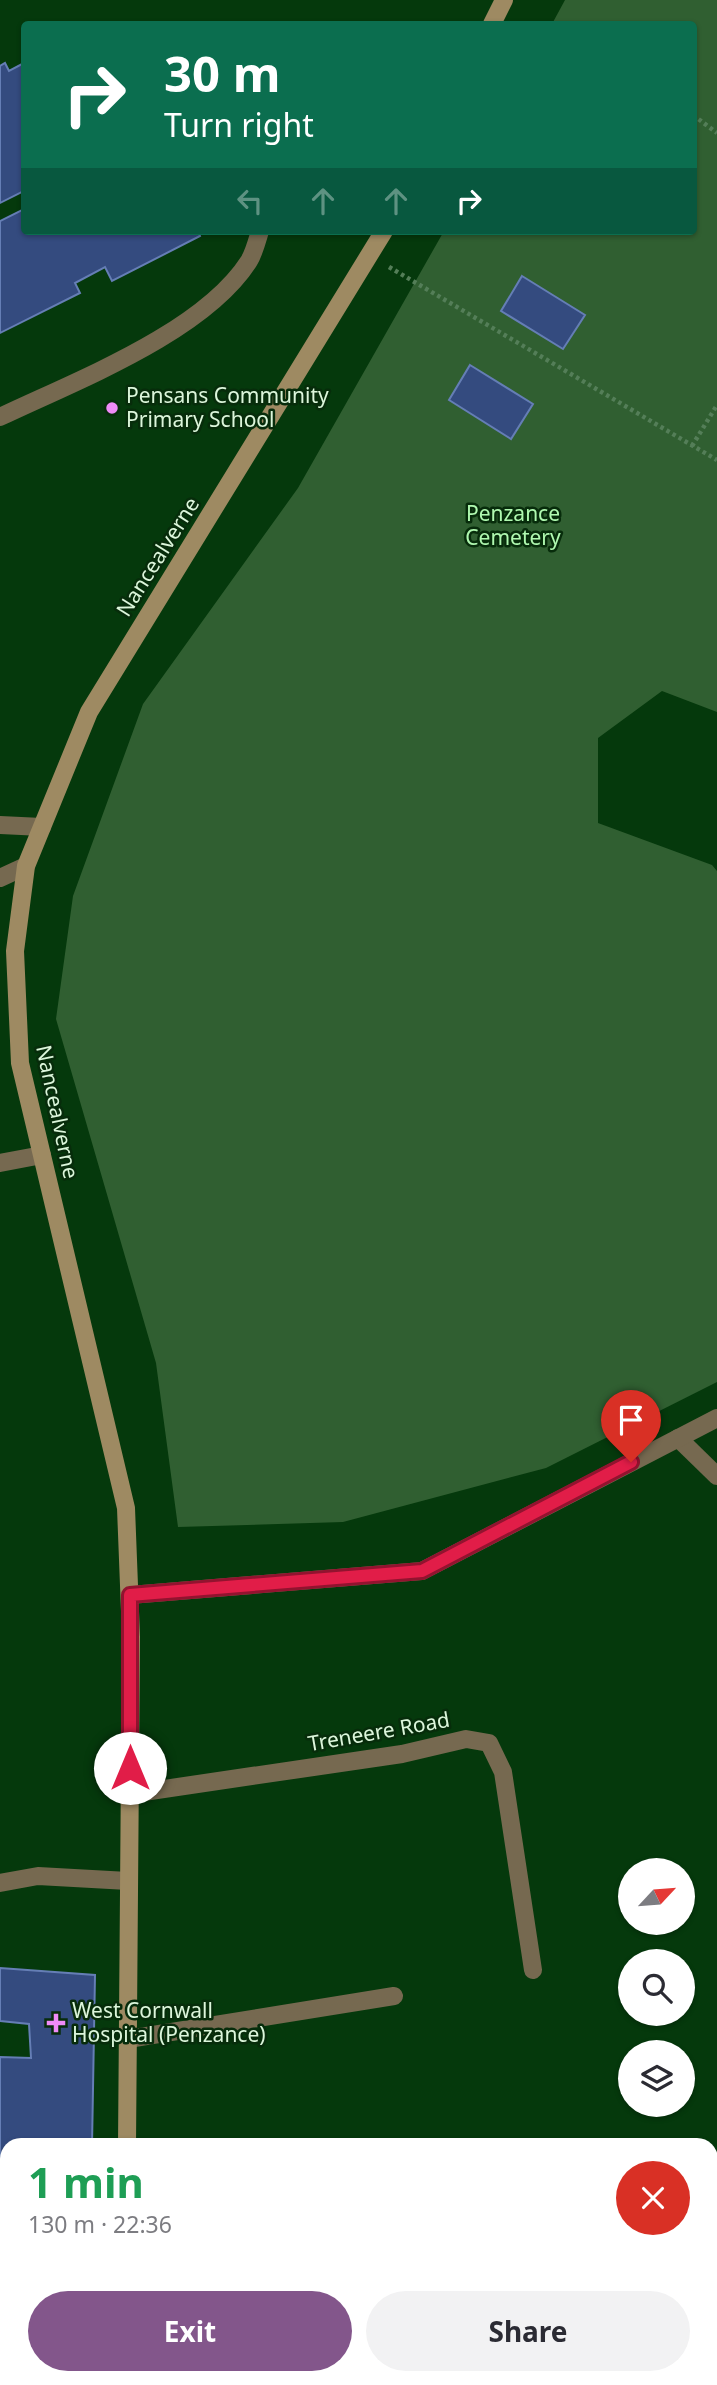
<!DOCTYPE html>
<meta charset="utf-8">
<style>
body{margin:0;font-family:"Noto Sans",sans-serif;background:#f2f2f3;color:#2b2b33;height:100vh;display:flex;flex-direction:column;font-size:26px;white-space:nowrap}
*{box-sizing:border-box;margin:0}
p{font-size:23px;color:#7c7c81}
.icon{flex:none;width:38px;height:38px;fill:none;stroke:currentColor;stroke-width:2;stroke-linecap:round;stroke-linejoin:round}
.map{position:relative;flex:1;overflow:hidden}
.drawer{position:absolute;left:0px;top:2138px;width:718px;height:247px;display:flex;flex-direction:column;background:#fff;border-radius:21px 21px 0 0;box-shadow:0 2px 5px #0004}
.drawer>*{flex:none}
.banner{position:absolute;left:21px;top:21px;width:676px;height:214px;border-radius:7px;box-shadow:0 2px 5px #0004;background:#0b6e4f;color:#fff;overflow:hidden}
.needle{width:46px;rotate:64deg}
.tools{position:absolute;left:618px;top:1858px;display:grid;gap:14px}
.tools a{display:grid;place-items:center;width:77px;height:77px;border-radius:50%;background:#fff;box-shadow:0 2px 5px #0004;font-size:35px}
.pin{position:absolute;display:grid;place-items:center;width:60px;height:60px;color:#fff;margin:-72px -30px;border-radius:50% 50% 50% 0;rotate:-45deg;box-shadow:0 0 7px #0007}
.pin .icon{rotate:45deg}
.me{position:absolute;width:77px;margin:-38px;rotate:0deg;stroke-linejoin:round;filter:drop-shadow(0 0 5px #0008)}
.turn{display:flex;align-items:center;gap:24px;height:147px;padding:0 28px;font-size:32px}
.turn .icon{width:91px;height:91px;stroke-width:2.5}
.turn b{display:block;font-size:49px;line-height:60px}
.lanes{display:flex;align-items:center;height:66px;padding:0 28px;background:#0003;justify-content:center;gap:35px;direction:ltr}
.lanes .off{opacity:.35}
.round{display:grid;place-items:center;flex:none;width:74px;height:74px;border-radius:37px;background:#f2f2f3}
.overview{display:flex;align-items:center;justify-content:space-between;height:119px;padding:0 28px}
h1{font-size:42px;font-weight:700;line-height:52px;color:#1e9e55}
.button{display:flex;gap:14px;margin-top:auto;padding:14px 28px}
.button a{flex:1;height:80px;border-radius:42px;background:#83568b;color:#fff;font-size:28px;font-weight:700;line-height:80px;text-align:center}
.button a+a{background:#f2f2f3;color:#2b2b33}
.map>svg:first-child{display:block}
.green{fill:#305f31}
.building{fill:#344b7f;stroke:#657eb5;stroke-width:2}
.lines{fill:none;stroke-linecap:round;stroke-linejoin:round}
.path{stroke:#547e58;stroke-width:4.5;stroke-dasharray:3.5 3.5;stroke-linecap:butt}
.lane{stroke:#766950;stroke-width:18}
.street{stroke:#766950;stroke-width:18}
.secondary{stroke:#9e8a62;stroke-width:18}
.route-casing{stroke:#92132f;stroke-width:18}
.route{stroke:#e11d48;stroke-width:12}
.poi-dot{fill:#ef8bf7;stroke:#072c0b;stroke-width:2.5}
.labels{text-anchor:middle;stroke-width:5;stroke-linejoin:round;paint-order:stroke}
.poi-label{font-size:21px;fill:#dcf6db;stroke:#072c0b;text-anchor:start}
.park-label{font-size:21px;fill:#b0f9b0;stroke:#072c0b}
.street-label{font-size:21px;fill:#dcf6db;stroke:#072c0b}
</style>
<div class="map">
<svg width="717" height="2385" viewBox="0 0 717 2385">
<rect width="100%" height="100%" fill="#05390c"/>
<path class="green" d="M565 0H717V712L662 691 598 738V823L712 865 717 871V1382L546 1468 343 1522 178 1527 156 1363 56 1019 73 896 143 704 298 488 444 231H693V24H552Z"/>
<g class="building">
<path d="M5 63 9 71 24 63V191L0 203V66Z"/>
<path d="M24 209V231H198L200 236 112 281 105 267 75 283 80 293 0 333V221Z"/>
<path d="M522 276 585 315 563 349 501 311Z"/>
<path d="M470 365 533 404 511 439 449 400Z"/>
<path d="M0 1968 95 1975 92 2146H7V2378H88L87 2385H0V2057L31 2058 29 2024 0 2021Z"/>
<path d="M368 2378H414L415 2385H369Z"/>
</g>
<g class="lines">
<g class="path">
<path d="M693 115 717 133"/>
<path d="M389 267 717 460"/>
<path d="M692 446 717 405"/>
<path d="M361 2378 362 2385"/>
<path d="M287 2385 297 2378"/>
</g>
<g class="lane">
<path d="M0 417C75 381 203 333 249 261 254 253 257 241 260 231"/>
<path d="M0 825 42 827"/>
<path d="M0 878 26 866"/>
<path d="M678 1438 717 1476"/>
<path d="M130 1595 422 1571 717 1418"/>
<path d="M511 2378 512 2385"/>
<path d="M532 2378 534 2385"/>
</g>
<g class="street">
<path d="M0 1163 42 1155"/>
<path d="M130 1794 402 1754 466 1739 489 1743 503 1772 533 1970"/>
<path d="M0 1883 38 1876 128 1881"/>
<path d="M128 2039 394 1996"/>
</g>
<g class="secondary">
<path d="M492 24 504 0"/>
<path d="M127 2146 131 1637 126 1508 20 1063 15 951 26 866 89 712 384 231"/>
<path d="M125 2385V2378"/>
</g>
</g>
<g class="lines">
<g class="route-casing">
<path id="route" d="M130 1768V1595L422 1571 631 1462"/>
</g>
<use href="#route" class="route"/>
</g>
<g class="poi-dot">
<circle cx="112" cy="408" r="7"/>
<path d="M52.5 2012.5h7v7h7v7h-7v7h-7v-7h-7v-7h7z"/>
</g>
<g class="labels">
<g class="poi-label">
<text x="126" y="403">Pensans Community<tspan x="126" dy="24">Primary School</tspan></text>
<text x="72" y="2018">West Cornwall<tspan x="72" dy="24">Hospital (Penzance)</tspan></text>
</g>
<g class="park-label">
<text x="513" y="521">Penzance<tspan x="513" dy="24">Cemetery</tspan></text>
</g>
<g class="street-label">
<text transform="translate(158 557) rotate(-58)" y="7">Nancealverne</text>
<text transform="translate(57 1112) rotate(78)" y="7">Nancealverne</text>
<text transform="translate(379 1732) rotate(-10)" y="7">Treneere Road</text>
</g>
</g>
</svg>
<div class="tools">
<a><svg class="needle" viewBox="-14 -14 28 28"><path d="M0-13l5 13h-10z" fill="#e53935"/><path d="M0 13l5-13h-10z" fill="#7c7c81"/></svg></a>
<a><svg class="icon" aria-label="search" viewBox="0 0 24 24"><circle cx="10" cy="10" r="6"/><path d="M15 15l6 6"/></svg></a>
<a><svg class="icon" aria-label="layers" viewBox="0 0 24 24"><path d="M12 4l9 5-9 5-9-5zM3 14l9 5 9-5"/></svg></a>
</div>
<div class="pin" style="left:631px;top:1462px;background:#d93025"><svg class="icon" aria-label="arrive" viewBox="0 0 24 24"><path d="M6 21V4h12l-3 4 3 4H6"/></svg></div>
<svg class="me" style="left:130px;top:1768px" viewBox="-20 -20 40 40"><circle r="19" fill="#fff"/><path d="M0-13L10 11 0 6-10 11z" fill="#e11d48"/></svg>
<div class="banner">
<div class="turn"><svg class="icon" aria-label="right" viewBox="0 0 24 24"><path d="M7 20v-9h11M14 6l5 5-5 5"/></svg><div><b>30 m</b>Turn right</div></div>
<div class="lanes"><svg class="icon off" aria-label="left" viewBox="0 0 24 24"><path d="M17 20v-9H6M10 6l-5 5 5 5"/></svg><svg class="icon off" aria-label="ahead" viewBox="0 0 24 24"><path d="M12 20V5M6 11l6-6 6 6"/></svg><svg class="icon off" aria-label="ahead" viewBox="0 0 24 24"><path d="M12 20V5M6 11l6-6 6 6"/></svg><svg class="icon" aria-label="right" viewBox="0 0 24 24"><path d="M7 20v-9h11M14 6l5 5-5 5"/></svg></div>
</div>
<section class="drawer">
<div class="overview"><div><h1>1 min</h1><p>130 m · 22:36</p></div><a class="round" style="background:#d93025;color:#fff"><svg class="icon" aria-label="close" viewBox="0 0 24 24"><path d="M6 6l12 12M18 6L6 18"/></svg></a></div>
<div class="button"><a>Exit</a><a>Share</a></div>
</section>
</div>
